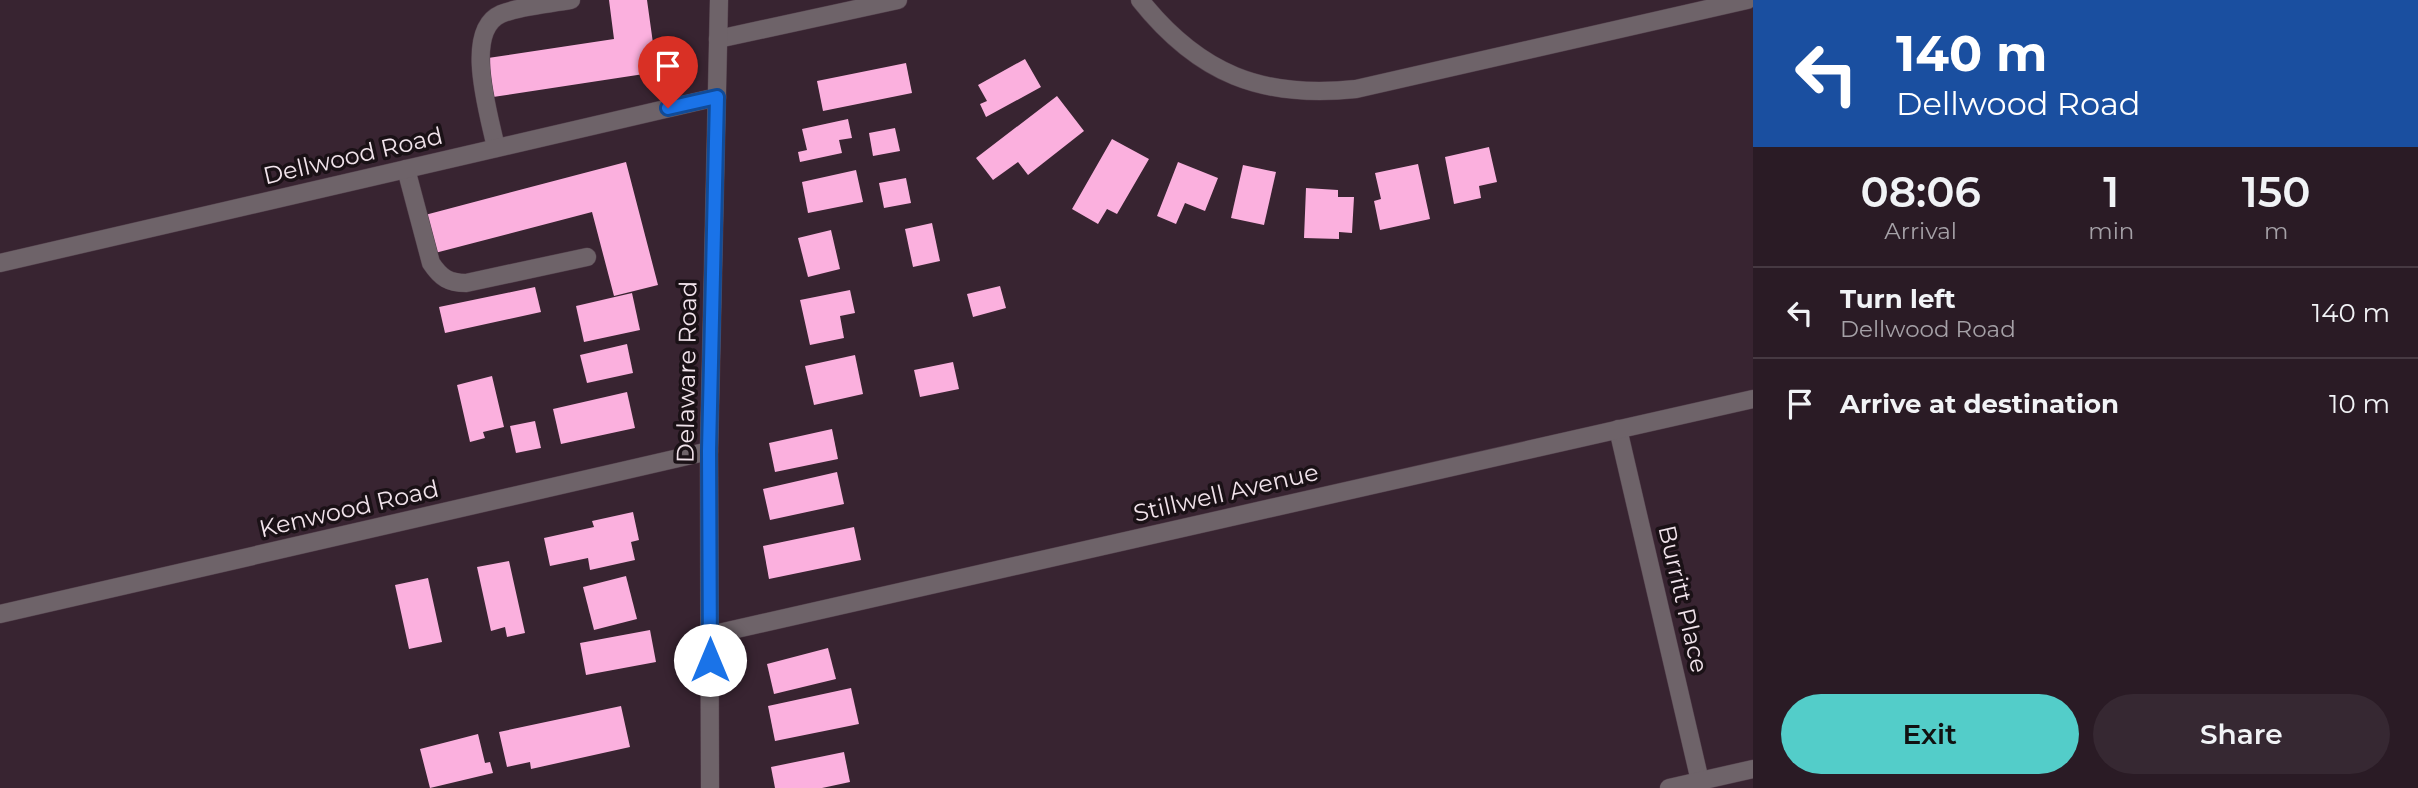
<!DOCTYPE html>
<style>
body{margin:0;font-family:Montserrat,sans-serif;background:#362832;color:#f1f3f6;height:100vh;display:flex;flex-direction:column;font-size:26px;white-space:nowrap}
*{box-sizing:border-box;margin:0}
p{font-size:23px;color:#a5a1a7}
.icon{flex:none;width:38px;height:38px;fill:none;stroke:currentColor;stroke-width:2;stroke-linecap:round;stroke-linejoin:round}
.map{position:relative;flex:1;overflow:hidden}
.panel{display:flex;flex-direction:column;background:#2a1b25;width:665px}
.panel>*{flex:none}
.guide{background:#1a4fa0;color:#fff;overflow:hidden}
.pin{position:absolute;display:grid;place-items:center;width:60px;height:60px;color:#fff;margin:-72px -30px;border-radius:50% 50% 50% 0;rotate:-45deg;box-shadow:0 0 7px #0007}
.pin .icon{rotate:45deg}
.me{position:absolute;width:77px;margin:-38px;rotate:0deg;stroke-linejoin:round;filter:drop-shadow(0 0 5px #0008)}
.turn{display:flex;align-items:center;gap:24px;height:147px;padding:0 28px;font-size:32px}
.turn .icon{width:91px;height:91px;stroke-width:2.5}
.turn b{display:block;font-size:49px;line-height:60px}
.eta{display:flex;justify-content:space-evenly;align-items:center;height:119px;text-align:center}
.eta b{font-size:42px;font-weight:600;line-height:49px}
.cta{display:flex;gap:14px;margin-top:auto;padding:14px 28px}
.cta a{flex:1;height:80px;border-radius:42px;background:#53cdc9;color:#111;font-size:28px;font-weight:600;line-height:80px;text-align:center}
.cta a+a{background:#362832;color:#f1f3f6}
ul{padding:0;list-style:none}
li{display:flex;align-items:center;gap:21px;height:91px;padding:0 28px;border-top:2px solid #463942}
li div{flex:1}
li b{display:block;font-size:26px}
li em{font-style:normal}
main{display:flex;flex:1;min-height:0}
.map>svg:first-child{display:block}
.building{fill:#fbb0de}
.lines{fill:none;stroke-linecap:round;stroke-linejoin:round}
.minor-casing{stroke:#523f4b;stroke-width:19}
.minor{stroke:#6e6369;stroke-width:18}
.route-casing{stroke:#114b97;stroke-width:18}
.route{stroke:#1a73e8;stroke-width:12}
.labels{text-anchor:middle;stroke-width:7;stroke-linejoin:round;paint-order:stroke}
.street-label{font-size:24px;fill:#f1e3eb;stroke:#1a1116}
</style>
<main>
<div class="map">
<svg width="1753" height="788" viewBox="0 0 1753 788">
<rect width="100%" height="100%" fill="#382431"/>
<g class="building">
<path d="M609 0H647L657 72 493 97 488 58 614 39Z"/>
<path d="M1025 59 1041 87 986 117 980 104 987 101 978 85Z"/>
<path d="M906 63 912 93 823 111 817 81Z"/>
<path d="M1057 96 1084 131 1028 175 1018 162 993 180 976 158Z"/>
<path d="M848 119 852 138 839 140 842 153 800 162 798 152 807 150 802 129Z"/>
<path d="M895 128 900 151 873 156 869 133Z"/>
<path d="M1112 139 1149 159 1117 214 1107 209 1098 224 1072 209Z"/>
<path d="M1489 147 1497 182 1479 186 1481 198 1454 204 1445 157Z"/>
<path d="M626 162 658 285 614 296 592 212 435 253 425 215Z"/>
<path d="M1178 162 1218 178 1205 211 1185 203 1176 224 1157 216Z"/>
<path d="M1418 164 1430 219 1380 230 1374 201 1381 199 1375 173Z"/>
<path d="M1243 165 1276 172 1264 225 1231 218Z"/>
<path d="M856 170 863 202 808 213 802 182Z"/>
<path d="M906 178 911 203 884 208 879 183Z"/>
<path d="M1306 188 1338 190V197H1354L1352 233 1339 232V239L1304 238Z"/>
<path d="M932 223 940 261 913 267 905 229Z"/>
<path d="M831 230 840 269 808 277 798 238Z"/>
<path d="M1000 286 1006 308 973 317 967 294Z"/>
<path d="M535 287 541 312 445 333 439 307Z"/>
<path d="M850 290 855 313 840 316 844 338 810 345 800 300Z"/>
<path d="M632 293 640 330 584 342 576 306Z"/>
<path d="M627 344 633 373 587 383 580 355Z"/>
<path d="M855 355 863 394 814 405 805 366Z"/>
<path d="M953 362 959 389 920 397 914 370Z"/>
<path d="M492 376 504 427 483 432 485 438 470 442 457 385Z"/>
<path d="M627 392 635 428 561 444 553 409Z"/>
<path d="M535 421 541 448 516 453 510 426Z"/>
<path d="M832 429 838 459 775 472 769 443Z"/>
<path d="M837 472 844 504 770 520 763 489Z"/>
<path d="M633 512 639 540 631 542 635 560 590 570 588 558 550 566 544 538 594 527 592 521Z"/>
<path d="M854 527 861 560 769 579 763 546Z"/>
<path d="M509 561 525 633 507 637 505 627 491 631 477 567Z"/>
<path d="M626 576 637 619 594 630 583 587Z"/>
<path d="M428 578 442 642 409 649 395 585Z"/>
<path d="M650 630 656 662 586 675 580 643Z"/>
<path d="M828 648 836 679 774 694 767 664Z"/>
<path d="M851 688 859 724 775 741 768 706Z"/>
<path d="M621 706 630 747 531 769 530 762 507 767 499 732Z"/>
<path d="M478 734 485 763 490 762 493 773 430 788 420 749Z"/>
<path d="M844 752 850 782 822 788H775L771 767Z"/>
</g>
<g class="lines">
<g class="minor-casing">
<g id="minor">
<path d="M1140 0C1199 74 1262 99 1356 89L1747 0"/>
<path d="M718 39 898 0"/>
<path d="M496 148C490 117 462 31 501 14 520 6 550 4 571 0"/>
<path d="M406 169 431 263C441 278 449 283 466 283L587 257"/>
<path d="M0 263 717 97"/>
<path d="M1618 429 1700 781"/>
<path d="M0 614 709 451"/>
<path d="M710 635 1753 399"/>
<path d="M710 788 709 451 719 0"/>
<path d="M1669 788 1753 769"/>
</g>
</g>
<use href="#minor" class="minor"/>
</g>
<g class="lines">
<g class="route-casing">
<path id="route" d="M668 108 717 97 709 451 710 660"/>
</g>
<use href="#route" class="route"/>
</g>
<g class="labels">
<g class="street-label">
<text transform="translate(353 156) rotate(-13)" y="8">Dellwood Road</text>
<text transform="translate(687 372) rotate(-89)" y="8">Delaware Road</text>
<text transform="translate(1226 493) rotate(-13)" y="8">Stillwell Avenue</text>
<text transform="translate(349 509) rotate(-13)" y="8">Kenwood Road</text>
<text transform="translate(1683 599) rotate(77)" y="8">Burritt Place</text>
</g>
</g>
</svg>
<div class="pin" style="left:668px;top:108px;background:#d93025"><svg class="icon" aria-label="arrive" viewBox="0 0 24 24"><path d="M6 21V4h12l-3 4 3 4H6"/></svg></div>
<svg class="me" style="left:710px;top:660px" viewBox="-20 -20 40 40"><circle r="19" fill="#fff"/><path d="M0-13L10 11 0 6-10 11z" fill="#1a73e8"/></svg>
</div>
<section class="panel">
<div class="guide">
<div class="turn"><svg class="icon" aria-label="left" viewBox="0 0 24 24"><path d="M17 20v-9H6M10 6l-5 5 5 5"/></svg><div><b>140 m</b>Dellwood Road</div></div>
</div>
<div class="eta">
<div><b>08:06</b><p>Arrival</p></div>
<div><b>1</b><p>min</p></div>
<div><b>150</b><p>m</p></div>
</div>
<ul>
<li><svg class="icon" aria-label="left" viewBox="0 0 24 24"><path d="M17 20v-9H6M10 6l-5 5 5 5"/></svg><div><b>Turn left</b><p>Dellwood Road</p></div><em>140 m</em></li>
<li><svg class="icon" aria-label="arrive" viewBox="0 0 24 24"><path d="M6 21V4h12l-3 4 3 4H6"/></svg><div><b>Arrive at destination</b></div><em>10 m</em></li>
</ul>
<div class="cta"><a>Exit</a><a>Share</a></div>
</section>
</main>
